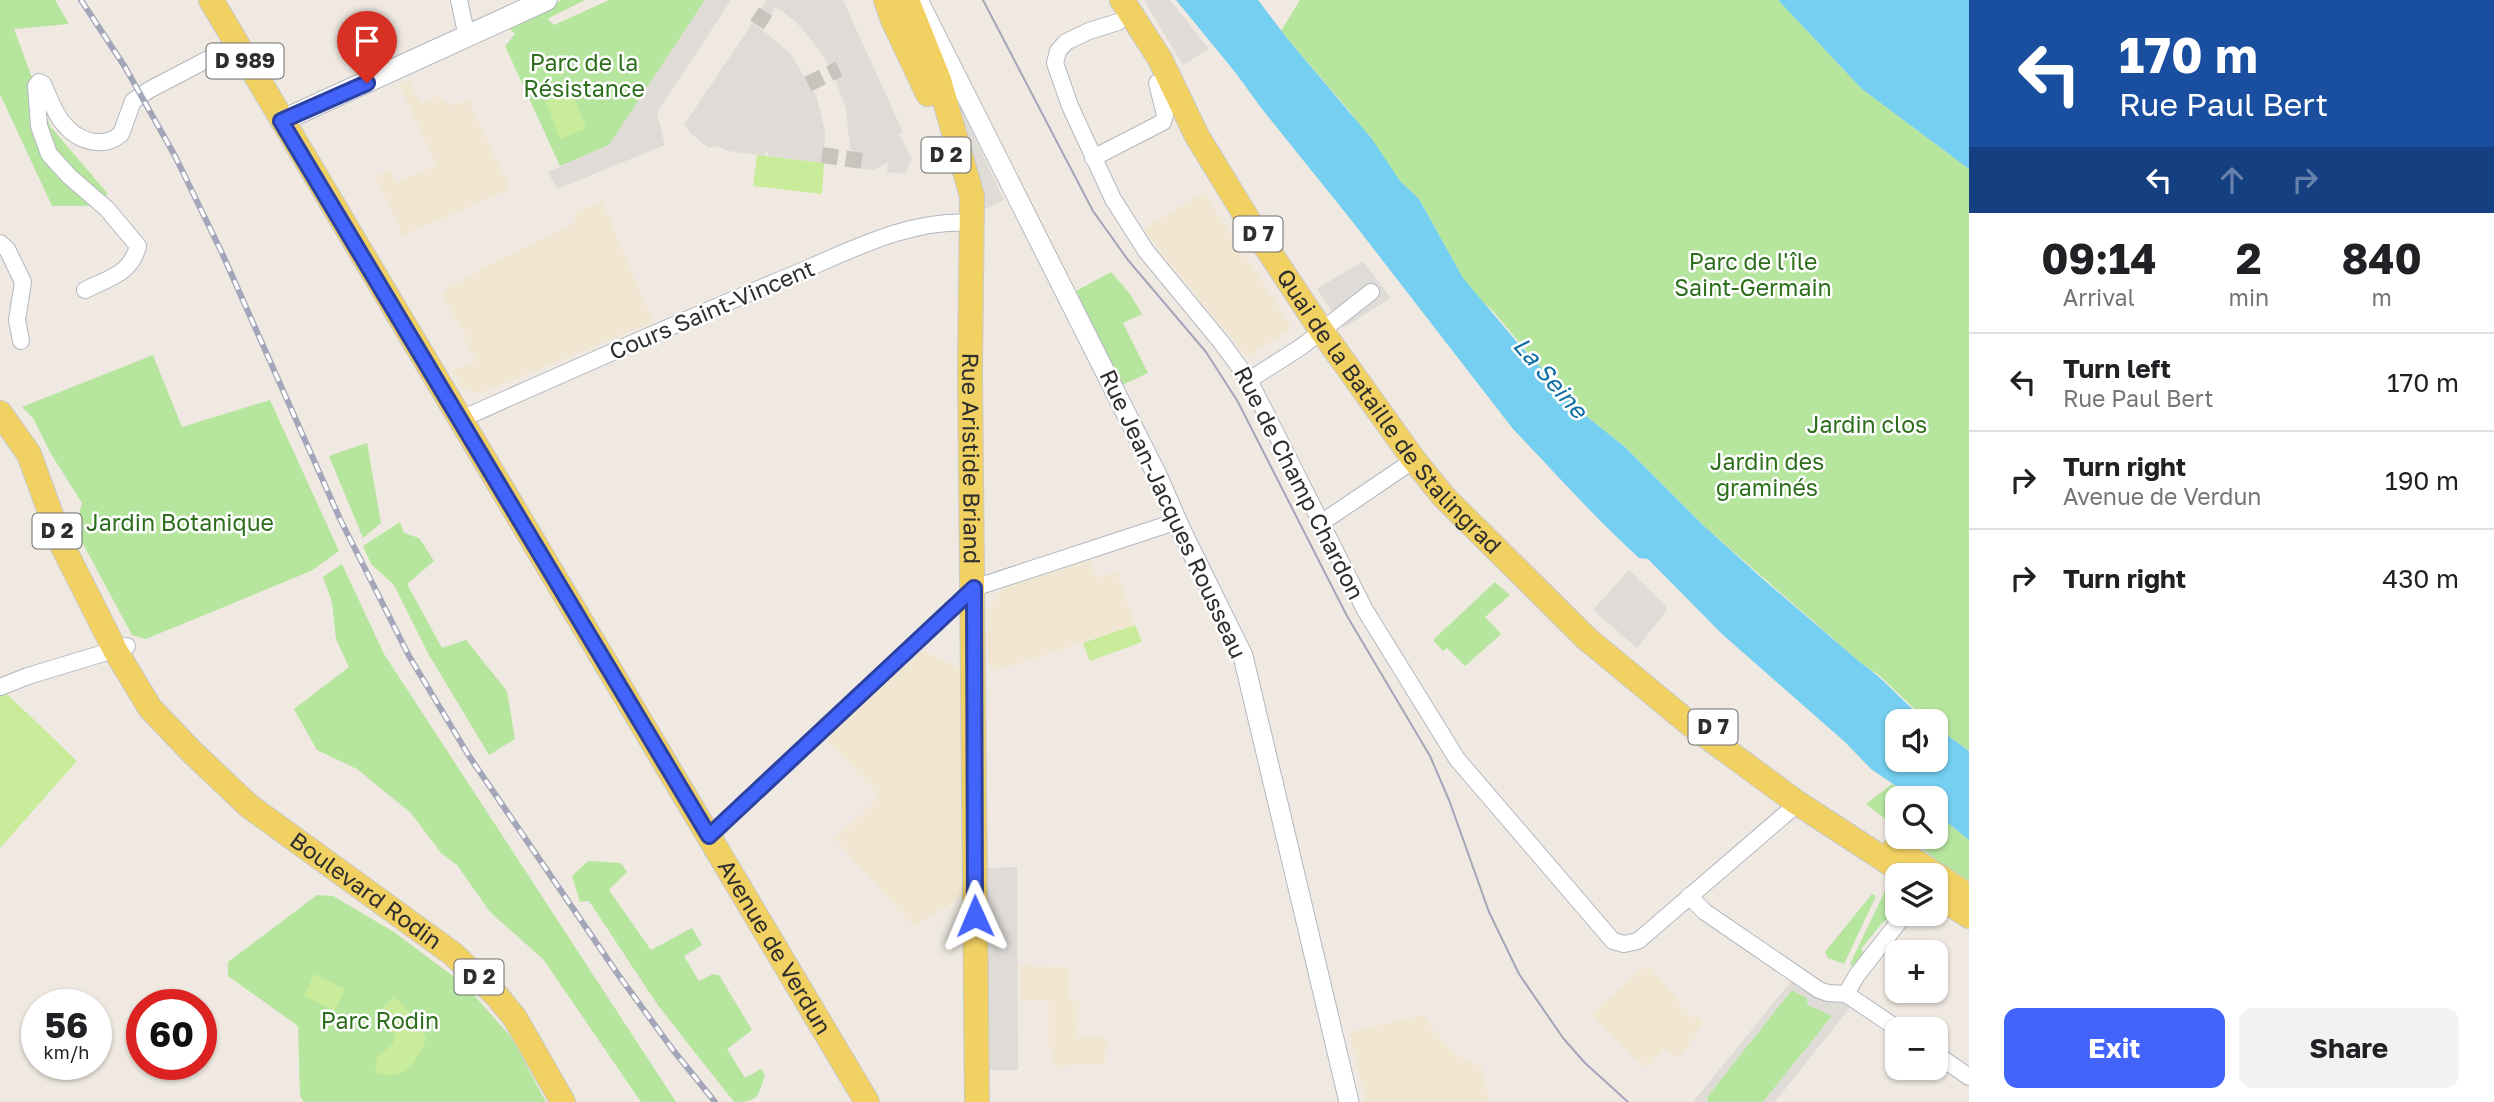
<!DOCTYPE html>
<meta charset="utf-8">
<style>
body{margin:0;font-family:"Golos Text",sans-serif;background:#f2f2f2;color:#202124;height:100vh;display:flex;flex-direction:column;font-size:26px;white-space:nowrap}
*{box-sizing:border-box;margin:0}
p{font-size:23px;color:#757577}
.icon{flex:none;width:38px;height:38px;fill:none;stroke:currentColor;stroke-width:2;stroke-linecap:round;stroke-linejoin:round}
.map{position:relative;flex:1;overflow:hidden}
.details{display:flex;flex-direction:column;background:#fff;width:525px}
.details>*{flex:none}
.top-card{background:#1a4fa0;color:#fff;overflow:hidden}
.controls{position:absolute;left:1885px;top:709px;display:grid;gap:14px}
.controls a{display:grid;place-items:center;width:63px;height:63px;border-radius:14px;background:#fff;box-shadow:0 2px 5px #0004;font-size:35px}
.speed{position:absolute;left:21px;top:989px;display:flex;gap:14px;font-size:35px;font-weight:700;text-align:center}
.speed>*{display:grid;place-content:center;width:91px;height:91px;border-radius:50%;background:#fff;box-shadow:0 2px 5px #0004;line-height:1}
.speed small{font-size:18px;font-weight:400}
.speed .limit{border:10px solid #d22;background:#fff;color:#111}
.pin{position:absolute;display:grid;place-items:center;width:60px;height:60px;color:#fff;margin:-72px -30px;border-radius:50% 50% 50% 0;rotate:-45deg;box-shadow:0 0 7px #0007}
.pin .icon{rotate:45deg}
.me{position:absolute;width:77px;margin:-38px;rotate:359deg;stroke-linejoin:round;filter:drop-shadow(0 0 5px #0008)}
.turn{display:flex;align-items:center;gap:24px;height:147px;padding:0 35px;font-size:32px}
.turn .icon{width:91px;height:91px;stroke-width:2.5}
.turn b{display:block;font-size:49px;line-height:60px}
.lanes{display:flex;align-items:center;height:66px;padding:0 35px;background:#0003;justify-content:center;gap:35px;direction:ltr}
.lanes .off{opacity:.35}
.eta{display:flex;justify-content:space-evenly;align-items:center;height:119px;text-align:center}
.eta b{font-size:42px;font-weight:700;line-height:49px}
.button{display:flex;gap:14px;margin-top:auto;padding:14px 35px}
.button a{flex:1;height:80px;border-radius:14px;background:#4264fb;color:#fff;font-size:28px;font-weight:700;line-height:80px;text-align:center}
.button a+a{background:#f2f2f2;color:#202124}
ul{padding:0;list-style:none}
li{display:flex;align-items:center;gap:21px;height:98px;padding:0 35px;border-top:2px solid #e0e0e0}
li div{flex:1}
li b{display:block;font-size:26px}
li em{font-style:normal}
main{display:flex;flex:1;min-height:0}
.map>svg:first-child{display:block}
.education{fill:#f0e6d1}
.green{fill:#b6e59e}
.pitch{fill:#c9ec9a}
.plaza{fill:#dfdcd8}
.water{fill:#75cff0}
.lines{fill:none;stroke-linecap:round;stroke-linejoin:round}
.minor-tunnel{stroke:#c8c4bd;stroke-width:16;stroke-dasharray:16 8;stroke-linecap:butt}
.minor-casing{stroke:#b4b7c1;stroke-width:18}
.tertiary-casing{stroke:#b4b7c1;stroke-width:21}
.secondary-casing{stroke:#b4b7c1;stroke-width:23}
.primary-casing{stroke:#c9c9c9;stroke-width:26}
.minor{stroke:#fff;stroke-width:16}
.tertiary{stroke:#fff;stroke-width:19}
.secondary{stroke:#fff;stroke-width:21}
.primary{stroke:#f2d163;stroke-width:24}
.tram{stroke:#a3a6b8;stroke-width:2}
.rail-casing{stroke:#a3a6b8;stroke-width:6}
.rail{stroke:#fff;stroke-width:3.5;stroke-dasharray:10;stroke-linecap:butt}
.route-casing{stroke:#2b41a3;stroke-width:18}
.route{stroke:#4264fb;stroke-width:12}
.labels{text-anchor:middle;stroke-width:5;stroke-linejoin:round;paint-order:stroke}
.shield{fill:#fff;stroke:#6d6d6d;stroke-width:2}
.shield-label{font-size:21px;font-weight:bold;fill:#2e2e2e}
.park-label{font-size:23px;fill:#2c6e1b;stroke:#fff}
.street-label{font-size:23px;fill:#2e2e2e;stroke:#fff}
.water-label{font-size:24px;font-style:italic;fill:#0d6fa3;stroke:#fff}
</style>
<main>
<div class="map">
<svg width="1969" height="1102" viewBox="0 0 1969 1102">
<rect width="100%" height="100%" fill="#efe9e1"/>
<g class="education">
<path d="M409 79 420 104 440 95 442 100 455 105 468 99 510 189 403 236 375 177 391 169 396 182 436 165 399 84Z"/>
<path d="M1204 192 1292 328 1247 357 1161 253 1144 229Z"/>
<path d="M602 201 653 322 479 394 462 388 452 371 476 360 463 341 467 338 441 293 482 268 575 222V212Z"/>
<path d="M1090 560 1097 578 1117 572 1135 625 996 671 988 665 987 612 1004 588Z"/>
<path d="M922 650 960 668 962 897 914 927 835 839 880 796 825 739Z"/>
<path d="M1648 964 1692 1018 1696 1015 1704 1023 1679 1059 1664 1048 1648 1068 1632 1056 1591 1014Z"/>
<path d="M1019 966 1070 967V1000L1079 1001 1078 1038H1106L1105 1064 1054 1066V1049L1049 1048V1001L1019 1000Z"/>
<path d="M1422 1015 1450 1049 1459 1056 1482 1067 1490 1102H1366L1349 1032Z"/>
</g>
<g class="green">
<path d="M0 0H55L69 24 14 29 50 126 108 194 87 206H52L0 94Z"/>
<path d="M562 0H585L547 19 554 25 609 0H705L609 145 560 166 505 46 515 34 507 26Z"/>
<path d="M1300 0H1778L1862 89 1969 169V751L1936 727V721H1927L1924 718 1880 676 1861 663 1704 526 1625 447 1586 416 1540 367 1493 311 1475 295 1463 278 1419 199 1400 181 1351 113 1281 31Z"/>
<path d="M1111 272 1130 294 1142 314 1123 323 1148 373 1122 385 1076 291Z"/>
<path d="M153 355 182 427 270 400 339 551 311 571 146 639 132 635 75 529 82 503 51 454 33 418 22 407Z"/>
<path d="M367 443 381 523 363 538 329 456Z"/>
<path d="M400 522 404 533 419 538 434 561 407 584 442 648 466 640 507 691 515 739 489 755 429 655 394 585 371 564 363 546Z"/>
<path d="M342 564 384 654 676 1102H641L543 959 490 912 457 865 441 853 411 813 357 769 317 750 294 709 349 667 336 639 332 602 323 577Z"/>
<path d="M1495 582 1510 595 1485 617 1501 634 1465 666 1447 648 1443 651 1433 640Z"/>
<path d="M1892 784 1914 798H1897V828L1866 804Z"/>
<path d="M1936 813 1969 840V885L1907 837 1936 836Z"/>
<path d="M588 861 621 863 627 872 609 890 651 950 692 928 702 945 684 956 699 981 713 974 719 975 752 1030 727 1049 745 1078 761 1069 765 1075C758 1097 758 1102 734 1102L657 1004 589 901 580 902 572 876Z"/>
<path d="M1897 887V913L1882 923 1861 949 1866 955 1855 968 1850 964 1886 889 1894 892Z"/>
<path d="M1872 894 1876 896 1844 964 1828 958 1825 952Z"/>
<path d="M317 895 333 896 394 932 465 985 512 1038 546 1102H304L300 1096 298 1026 228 976V962Z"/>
<path d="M1792 989 1807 998 1808 1005 1833 1015 1763 1102H1708L1707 1097Z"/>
</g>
<g class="pitch">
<path d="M572 92 586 128 560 139 546 101Z"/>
<path d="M757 155 824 163 822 194 753 186Z"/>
<path d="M1135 625 1142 642 1090 661 1083 643Z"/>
<path d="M5 692 77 761 0 848V694Z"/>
<path d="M314 974 345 989 335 1011 304 996Z"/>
<path d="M394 997 417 1019 426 1039C417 1062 403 1084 375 1072L377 1057 393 1044 395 1035 374 1016Z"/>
</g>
<g class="plaza">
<path d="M705 0H731L657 113 665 145 557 189 548 172 609 145Z"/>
<path d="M767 0H843L903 132 899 134 912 159 905 174 887 172 888 162 874 170 849 167V160L857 161 852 150 850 149 846 109 833 73 818 48 796 22 780 10 775 8 771 15 761 9Z"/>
<path d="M1144 0H1170L1209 49 1183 65Z"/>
<path d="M753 22 790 53 816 95 825 131 824 163 768 156V152H765V156L728 151 718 146 709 148 691 134 684 125Z"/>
<path d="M937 57 1004 200 984 210Z"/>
<path d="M1363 261 1391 298 1343 328 1317 289Z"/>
<path d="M1629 570 1665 605 1667 610 1637 648 1593 610Z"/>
<path d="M1017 867 1018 1065V1070H990L986 868Z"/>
<path d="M1792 980 1829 1001 1852 1005 1775 1102H1763L1832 1016 1808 1005 1807 998 1792 990 1707 1097 1708 1102H1693Z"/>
</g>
<g class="water">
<path d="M1176 0H1258L1286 37 1372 139 1400 181 1419 199 1463 278 1516 341 1586 416 1625 447 1704 526 1765 581 1861 663C1886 680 1903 703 1927 721H1897V760H1936V727L1969 751V840L1936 813V798H1914L1871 769 1845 742 1722 634 1648 559 1639 558C1594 517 1554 472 1513 429L1352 221 1262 109 1235 72Z"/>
<path d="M1778 0H1969V169L1862 89Z"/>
</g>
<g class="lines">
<g class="minor-tunnel">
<path d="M757 25 766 11"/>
<path d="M808 84 839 69"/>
<path d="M822 155 863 161"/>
</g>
<g class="minor-casing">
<g id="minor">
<path d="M459 0 467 37"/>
<path d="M1118 22 1089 31 1066 42 1058 51 1055 63 1070 106 1113 199 1146 251 1221 342 1249 380 1365 610 1457 759 1613 941 1624 944 1638 941 1789 811 1796 802"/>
<path d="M1093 158 1163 122 1165 115 1157 83"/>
<path d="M0 243 7 249 23 282 17 320 21 341"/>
<path d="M85 290C109 278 131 274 138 246L107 209 69 176 49 154 39 126 36 86 39 82 43 84C49 96 54 113 63 123 78 142 103 149 121 134L133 101 149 90 235 45"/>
<path d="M1249 380 1301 347 1371 292"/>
<path d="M459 420C567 372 676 323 785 278 844 254 907 218 972 223"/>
<path d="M1321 523 1414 460"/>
<path d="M0 687 28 676 127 646"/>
<path d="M709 836 974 588 1178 521"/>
<path d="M1689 896 1705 912 1819 990 1828 993 1846 994 1898 1029"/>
<path d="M1846 994 1857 975 1905 914"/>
<path d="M1936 1054 1969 1077"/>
</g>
</g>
<g class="tertiary-casing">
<path id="tertiary" d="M918 0 1157 475 1181 530 1243 656 1349 1102"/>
</g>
<g class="secondary-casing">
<path id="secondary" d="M281 121 546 0"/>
</g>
<g class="primary-casing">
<g id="primary">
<path id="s1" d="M211 0 867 1102"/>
<path d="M886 0 893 20 928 94"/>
<path id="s2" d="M907 0 939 80 972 196 970 370 977 1102"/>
<path id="s3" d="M1122 0 1160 59 1197 136 1247 218 1321 330 1414 460 1443 496 1586 638 1690 724 1796 802 1908 875"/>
<path id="s4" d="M0 413 29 454 62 545 115 650 150 708 192 752 249 806 453 954 497 996 515 1018 563 1102"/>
<path d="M1895 848 1969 896"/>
<path d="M1936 895 1969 916"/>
</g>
</g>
<use href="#minor" class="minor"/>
<use href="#tertiary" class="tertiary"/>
<use href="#secondary" class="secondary"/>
<use href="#primary" class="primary"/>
<path class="tram" d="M983 0 1093 211 1128 260 1206 352 1238 402 1347 616 1430 756 1449 800 1489 912 1519 974 1563 1038 1585 1063 1628 1102"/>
<g class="rail-casing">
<path id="rail" d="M81 0 125 67 175 156 222 253 340 519 409 656 469 756 617 973 673 1050 715 1102"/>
</g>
<use href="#rail" class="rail"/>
</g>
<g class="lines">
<g class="route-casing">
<path id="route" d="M367 83 281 121 709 836 974 588 975 916"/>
</g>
<use href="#route" class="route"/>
</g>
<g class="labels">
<g class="shield">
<rect x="206.5" y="43.5" width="77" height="35" rx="5"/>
<rect x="921.5" y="137.5" width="49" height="35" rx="5"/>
<rect x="1233.5" y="216.5" width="49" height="35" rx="5"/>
<rect x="32.5" y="513.5" width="49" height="35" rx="5"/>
<rect x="1688.5" y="709.5" width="49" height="35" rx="5"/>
<rect x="454.5" y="959.5" width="49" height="35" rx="5"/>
</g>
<g class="shield-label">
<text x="245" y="68">D 989</text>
<text x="946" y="162">D 2</text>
<text x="1258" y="241">D 7</text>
<text x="57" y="538">D 2</text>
<text x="1713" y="734">D 7</text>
<text x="479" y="984">D 2</text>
</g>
<g class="park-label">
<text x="584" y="71">Parc de la<tspan x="584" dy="26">Résistance</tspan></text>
<text x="1753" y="270">Parc de l'île<tspan x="1753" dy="26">Saint-Germain</tspan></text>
<text x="1867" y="433">Jardin clos</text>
<text x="1767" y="470">Jardin des<tspan x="1767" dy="26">graminés</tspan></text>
<text x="180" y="531">Jardin Botanique</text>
<text x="380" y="1029">Parc Rodin</text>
</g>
<g class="street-label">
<text transform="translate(712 310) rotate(-23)" y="8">Cours Saint-Vincent</text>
<text dy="8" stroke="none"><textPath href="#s3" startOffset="492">Quai de la Bataille de Stalingrad</textPath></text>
<text dy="8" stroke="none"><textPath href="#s2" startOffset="469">Rue Aristide Briand</textPath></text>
<text transform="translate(1299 483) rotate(63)" y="8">Rue de Champ Chardon</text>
<text transform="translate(1173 514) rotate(65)" y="8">Rue Jean-Jacques Rousseau</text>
<text dy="8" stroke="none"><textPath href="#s4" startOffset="616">Boulevard Rodin</textPath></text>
<text dy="8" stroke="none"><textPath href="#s1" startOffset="1102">Avenue de Verdun</textPath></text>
</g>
<g class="water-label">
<text transform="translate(1550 378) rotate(49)" y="8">La Seine</text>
</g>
</g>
</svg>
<div class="controls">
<a><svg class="icon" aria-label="sound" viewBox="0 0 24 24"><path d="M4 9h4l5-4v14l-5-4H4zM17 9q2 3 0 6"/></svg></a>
<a><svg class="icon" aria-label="search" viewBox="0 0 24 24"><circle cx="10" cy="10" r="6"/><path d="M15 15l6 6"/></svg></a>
<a><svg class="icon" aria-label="layers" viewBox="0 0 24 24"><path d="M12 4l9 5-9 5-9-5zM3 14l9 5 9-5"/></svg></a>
<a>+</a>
<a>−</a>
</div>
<div class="speed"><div>56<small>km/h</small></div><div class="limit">60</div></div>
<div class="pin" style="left:367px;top:83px;background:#d93025"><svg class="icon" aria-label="arrive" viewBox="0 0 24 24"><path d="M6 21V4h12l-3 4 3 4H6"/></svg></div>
<svg class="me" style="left:975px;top:916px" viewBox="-20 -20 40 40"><path d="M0-17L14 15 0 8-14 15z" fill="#4264fb" stroke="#fff" stroke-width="4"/></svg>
</div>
<section class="details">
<div class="top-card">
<div class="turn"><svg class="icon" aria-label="left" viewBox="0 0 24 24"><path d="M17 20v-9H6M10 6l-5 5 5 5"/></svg><div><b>170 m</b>Rue Paul Bert</div></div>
<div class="lanes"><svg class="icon" aria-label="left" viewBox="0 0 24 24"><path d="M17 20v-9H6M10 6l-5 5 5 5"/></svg><svg class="icon off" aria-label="ahead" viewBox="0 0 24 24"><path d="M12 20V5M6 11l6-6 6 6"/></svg><svg class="icon off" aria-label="right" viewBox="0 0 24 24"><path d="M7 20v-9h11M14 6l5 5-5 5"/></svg></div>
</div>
<div class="eta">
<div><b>09:14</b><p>Arrival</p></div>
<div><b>2</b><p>min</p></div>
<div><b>840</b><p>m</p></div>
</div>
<ul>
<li><svg class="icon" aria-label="left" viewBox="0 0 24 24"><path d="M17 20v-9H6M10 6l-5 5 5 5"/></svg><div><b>Turn left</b><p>Rue Paul Bert</p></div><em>170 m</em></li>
<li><svg class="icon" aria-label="right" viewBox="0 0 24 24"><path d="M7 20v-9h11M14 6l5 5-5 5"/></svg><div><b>Turn right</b><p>Avenue de Verdun</p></div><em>190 m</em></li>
<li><svg class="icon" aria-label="right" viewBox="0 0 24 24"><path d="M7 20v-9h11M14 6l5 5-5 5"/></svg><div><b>Turn right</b></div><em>430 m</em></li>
</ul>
<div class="button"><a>Exit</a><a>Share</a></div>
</section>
</main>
